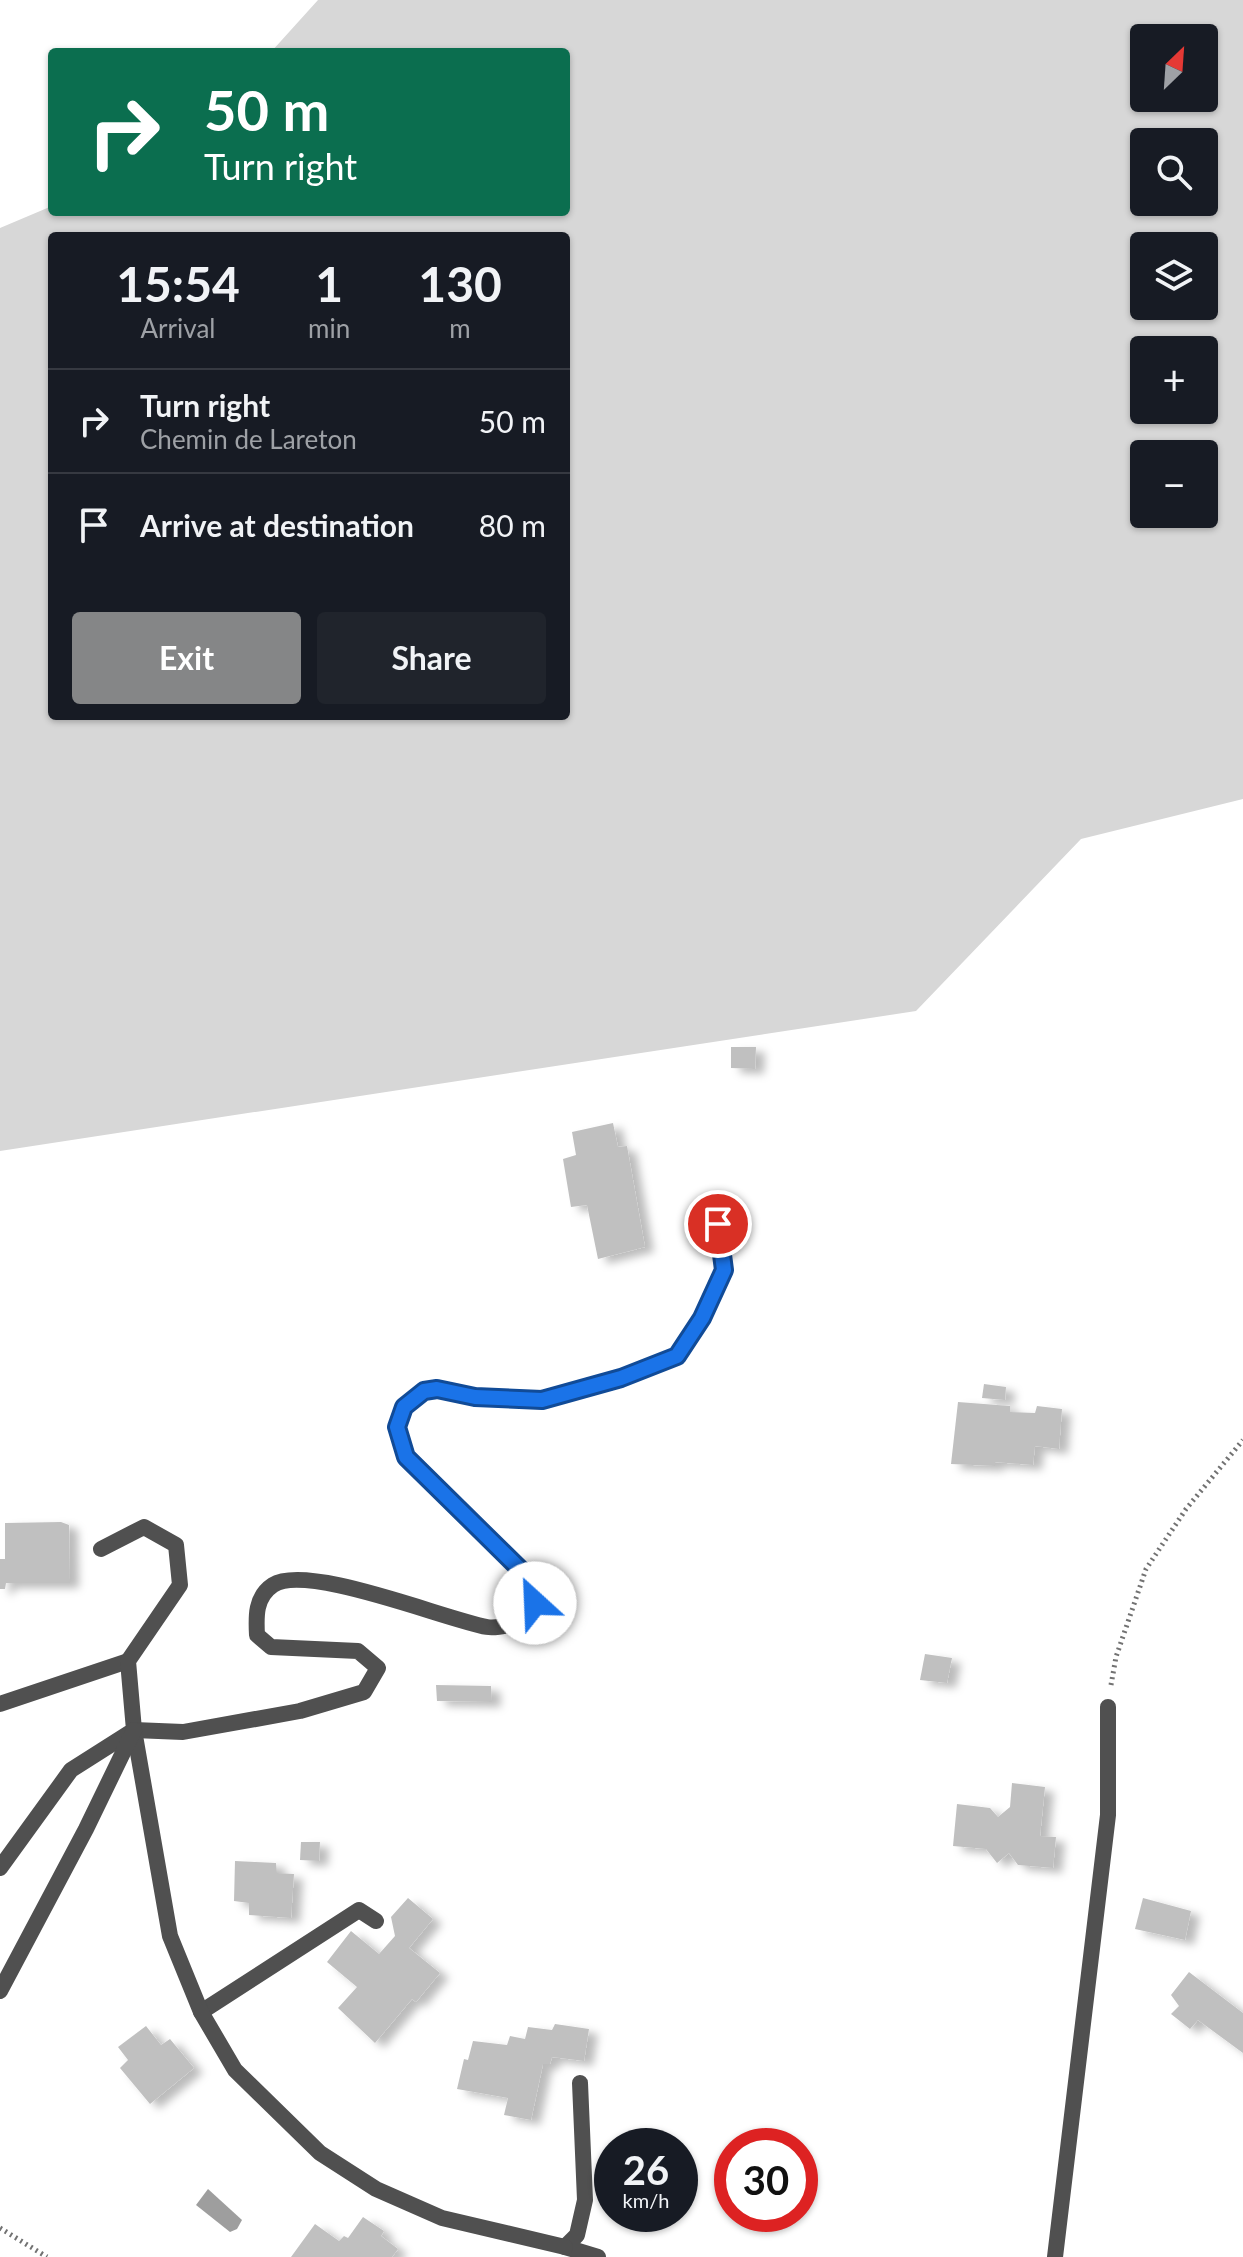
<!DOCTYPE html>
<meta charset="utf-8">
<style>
body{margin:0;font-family:Lato,sans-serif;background:#20242c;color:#f1f3f6;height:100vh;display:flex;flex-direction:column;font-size:30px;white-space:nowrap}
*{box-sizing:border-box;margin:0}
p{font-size:26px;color:#9ea1a6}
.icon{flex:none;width:44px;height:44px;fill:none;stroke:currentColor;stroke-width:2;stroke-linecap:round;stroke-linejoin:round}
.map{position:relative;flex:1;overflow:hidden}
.sheet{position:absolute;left:48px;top:232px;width:522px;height:488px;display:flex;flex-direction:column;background:#171b24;border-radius:8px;box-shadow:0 2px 6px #0004}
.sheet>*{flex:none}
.top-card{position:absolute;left:48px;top:48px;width:522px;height:168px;border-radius:8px;box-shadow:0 2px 6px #0004;background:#0b6e4f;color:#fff;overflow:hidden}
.needle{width:52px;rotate:25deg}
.buttons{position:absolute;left:1130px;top:24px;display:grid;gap:16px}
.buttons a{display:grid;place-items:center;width:88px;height:88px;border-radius:8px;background:#171b24;box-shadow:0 2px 6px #0004;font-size:40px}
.speed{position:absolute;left:594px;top:2128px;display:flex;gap:16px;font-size:40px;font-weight:700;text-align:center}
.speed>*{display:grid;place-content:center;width:104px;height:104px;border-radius:50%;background:#171b24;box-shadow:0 2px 6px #0004;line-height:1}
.speed small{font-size:20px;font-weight:400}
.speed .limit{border:12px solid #d22;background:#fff;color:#111}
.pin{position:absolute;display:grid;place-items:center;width:68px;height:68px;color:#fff;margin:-34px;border:4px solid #fff;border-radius:50%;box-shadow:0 2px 8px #0007}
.me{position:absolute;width:88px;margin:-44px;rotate:335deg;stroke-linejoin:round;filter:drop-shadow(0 0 6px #0008)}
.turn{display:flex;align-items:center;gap:28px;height:168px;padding:0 24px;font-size:36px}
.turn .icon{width:104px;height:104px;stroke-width:2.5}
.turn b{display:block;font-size:56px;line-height:68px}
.eta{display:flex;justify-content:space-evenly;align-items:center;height:136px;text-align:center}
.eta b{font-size:48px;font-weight:700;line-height:56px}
.cta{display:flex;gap:16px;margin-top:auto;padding:16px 24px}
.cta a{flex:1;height:92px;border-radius:8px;background:#858687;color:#fff;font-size:32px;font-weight:700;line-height:92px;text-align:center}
.cta a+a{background:#20242c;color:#f1f3f6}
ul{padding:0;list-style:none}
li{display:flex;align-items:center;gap:24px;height:104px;padding:0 24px;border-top:2px solid #363941}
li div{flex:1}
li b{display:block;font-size:30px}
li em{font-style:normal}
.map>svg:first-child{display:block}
.green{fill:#d7d7d7;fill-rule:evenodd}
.water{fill:#9e9e9e}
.building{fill:#c0c0c0;filter:url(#shadow)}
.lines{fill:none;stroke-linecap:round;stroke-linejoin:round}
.path{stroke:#727272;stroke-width:5;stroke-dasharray:2 4;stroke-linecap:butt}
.lane{stroke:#505050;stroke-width:16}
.street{stroke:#505050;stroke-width:16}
.route-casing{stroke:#114b97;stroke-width:20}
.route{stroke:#1a73e8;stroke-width:14}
</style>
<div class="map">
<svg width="1243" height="2257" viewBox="0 0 1243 2257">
<defs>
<filter id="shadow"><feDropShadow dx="9" dy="5" stdDeviation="4" flood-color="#0004"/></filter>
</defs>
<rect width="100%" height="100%" fill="#fff"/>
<path class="green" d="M318 0H1243V799L1081 839 916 1011 0 1151V228L52 206V212H566V52H271ZM1144 38H1204V98H1144ZM1204 142V202H1144V142ZM52 236H566V716H52ZM1204 246V306H1144V246ZM1144 350H1204V410H1144ZM1144 454H1204V514H1144Z"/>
<path class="water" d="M208 2189 242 2220 237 2229 230 2232 196 2205Z"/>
<g class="building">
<path d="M731 1047H756L755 1069 731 1068Z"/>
<path d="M613 1123 618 1147 627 1146 645 1247 598 1259 587 1205 571 1207 563 1159 576 1155 572 1132Z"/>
<path d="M984 1384 1006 1387 1005 1400 982 1398Z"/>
<path d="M958 1402 1010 1406V1412L1035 1413 1037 1406 1062 1409 1059 1449 1035 1446 1033 1465 995 1462V1466L951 1464Z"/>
<path d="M61 1522 69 1525 70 1583H6L5 1589H0V1559H5V1523Z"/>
<path d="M925 1654 952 1658 947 1683 920 1680Z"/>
<path d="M436 1685 491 1686 492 1702 437 1701Z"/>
<path d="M1012 1783 1045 1787 1040 1836 1056 1837 1053 1868 1018 1865 1009 1853 997 1863 986 1849 953 1846 957 1804 990 1808 998 1817 1010 1807Z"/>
<path d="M301 1842H320L319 1861 300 1860Z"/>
<path d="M235 1861 276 1863 277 1873 294 1874 291 1918 249 1915V1903L234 1901Z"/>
<path d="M408 1898 433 1919 409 1948 440 1973 416 2002 412 1999 375 2043 338 2008 357 1987 327 1962 351 1931 379 1954 395 1936 391 1917Z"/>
<path d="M1143 1898 1191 1911 1185 1940 1135 1929Z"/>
<path d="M1189 1972 1243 2013V2053L1198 2020 1190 2029 1171 2014 1179 2006 1171 1995Z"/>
<path d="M555 2024 589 2029 584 2061 552 2057 550 2064H543L531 2120 504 2115 508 2098 457 2089 464 2059 468 2060 473 2041 507 2045 510 2036 525 2039 528 2027 552 2030Z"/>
<path d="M146 2026 161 2045 170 2039 194 2068 150 2104 120 2068 128 2060 118 2047Z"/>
<path d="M363 2217 384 2231 381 2236 398 2249 392 2257H291L315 2224 339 2241 344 2236 348 2238Z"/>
</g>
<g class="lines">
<g class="path">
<path d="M1111 1685 1116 1657 1146 1569 1186 1509 1243 1440"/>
<path d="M0 2228 47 2257"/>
</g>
<g class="lane">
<path d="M0 1704 128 1661"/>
<path d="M0 1868 71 1770 134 1730 128 1661 180 1585 176 1545 144 1527 101 1549"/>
<path d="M201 2012 359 1910 376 1921"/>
<path d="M580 2083 585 2200 577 2235 565 2247 598 2257"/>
</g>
<g class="street">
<path d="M134 1730 183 1732 300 1711 364 1692 378 1668 358 1651 271 1647 257 1635C256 1617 255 1597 273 1585 307 1563 444 1619 487 1627 498 1629 512 1624 523 1622L535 1603 532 1581 406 1457 397 1427 404 1407 424 1391 437 1389 475 1397 542 1400 621 1378 677 1356 702 1318 724 1270 714 1200"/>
<path d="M134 1730 170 1936 201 2012 235 2070 320 2153 376 2189 442 2218 565 2247"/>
<path d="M0 1991 86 1829 134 1730"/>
<path d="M1055 2257 1108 1815V1707"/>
</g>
</g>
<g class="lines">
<g class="route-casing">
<path id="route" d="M535 1603 532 1581 406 1457 397 1427 404 1407 424 1391 437 1389 475 1397 542 1400 621 1378 677 1356 702 1318 724 1270 718 1224"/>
</g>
<use href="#route" class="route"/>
</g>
</svg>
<div class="buttons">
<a><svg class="needle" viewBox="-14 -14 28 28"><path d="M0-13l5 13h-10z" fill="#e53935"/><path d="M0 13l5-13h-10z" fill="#9ea1a6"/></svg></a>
<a><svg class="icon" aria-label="search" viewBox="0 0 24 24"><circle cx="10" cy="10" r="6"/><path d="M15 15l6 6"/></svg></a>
<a><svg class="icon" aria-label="layers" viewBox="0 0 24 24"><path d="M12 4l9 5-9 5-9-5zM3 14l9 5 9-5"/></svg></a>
<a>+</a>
<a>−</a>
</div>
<div class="speed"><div>26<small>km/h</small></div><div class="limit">30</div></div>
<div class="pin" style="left:718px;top:1224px;background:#d93025"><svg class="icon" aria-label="arrive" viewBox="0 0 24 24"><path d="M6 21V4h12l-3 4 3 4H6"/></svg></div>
<svg class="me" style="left:535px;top:1603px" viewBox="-20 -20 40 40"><circle r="19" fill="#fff"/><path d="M0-13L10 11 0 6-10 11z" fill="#1a73e8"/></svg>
<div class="top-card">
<div class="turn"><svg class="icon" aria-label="right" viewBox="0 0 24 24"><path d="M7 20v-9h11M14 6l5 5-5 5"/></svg><div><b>50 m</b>Turn right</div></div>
</div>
<section class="sheet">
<div class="eta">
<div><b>15:54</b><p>Arrival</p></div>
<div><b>1</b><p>min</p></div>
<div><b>130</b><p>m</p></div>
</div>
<ul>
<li><svg class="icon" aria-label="right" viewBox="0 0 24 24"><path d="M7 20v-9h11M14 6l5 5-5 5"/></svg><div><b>Turn right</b><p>Chemin de Lareton</p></div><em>50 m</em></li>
<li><svg class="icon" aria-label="arrive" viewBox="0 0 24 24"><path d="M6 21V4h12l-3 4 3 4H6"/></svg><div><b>Arrive at destination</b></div><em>80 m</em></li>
</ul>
<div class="cta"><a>Exit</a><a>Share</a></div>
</section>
</div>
